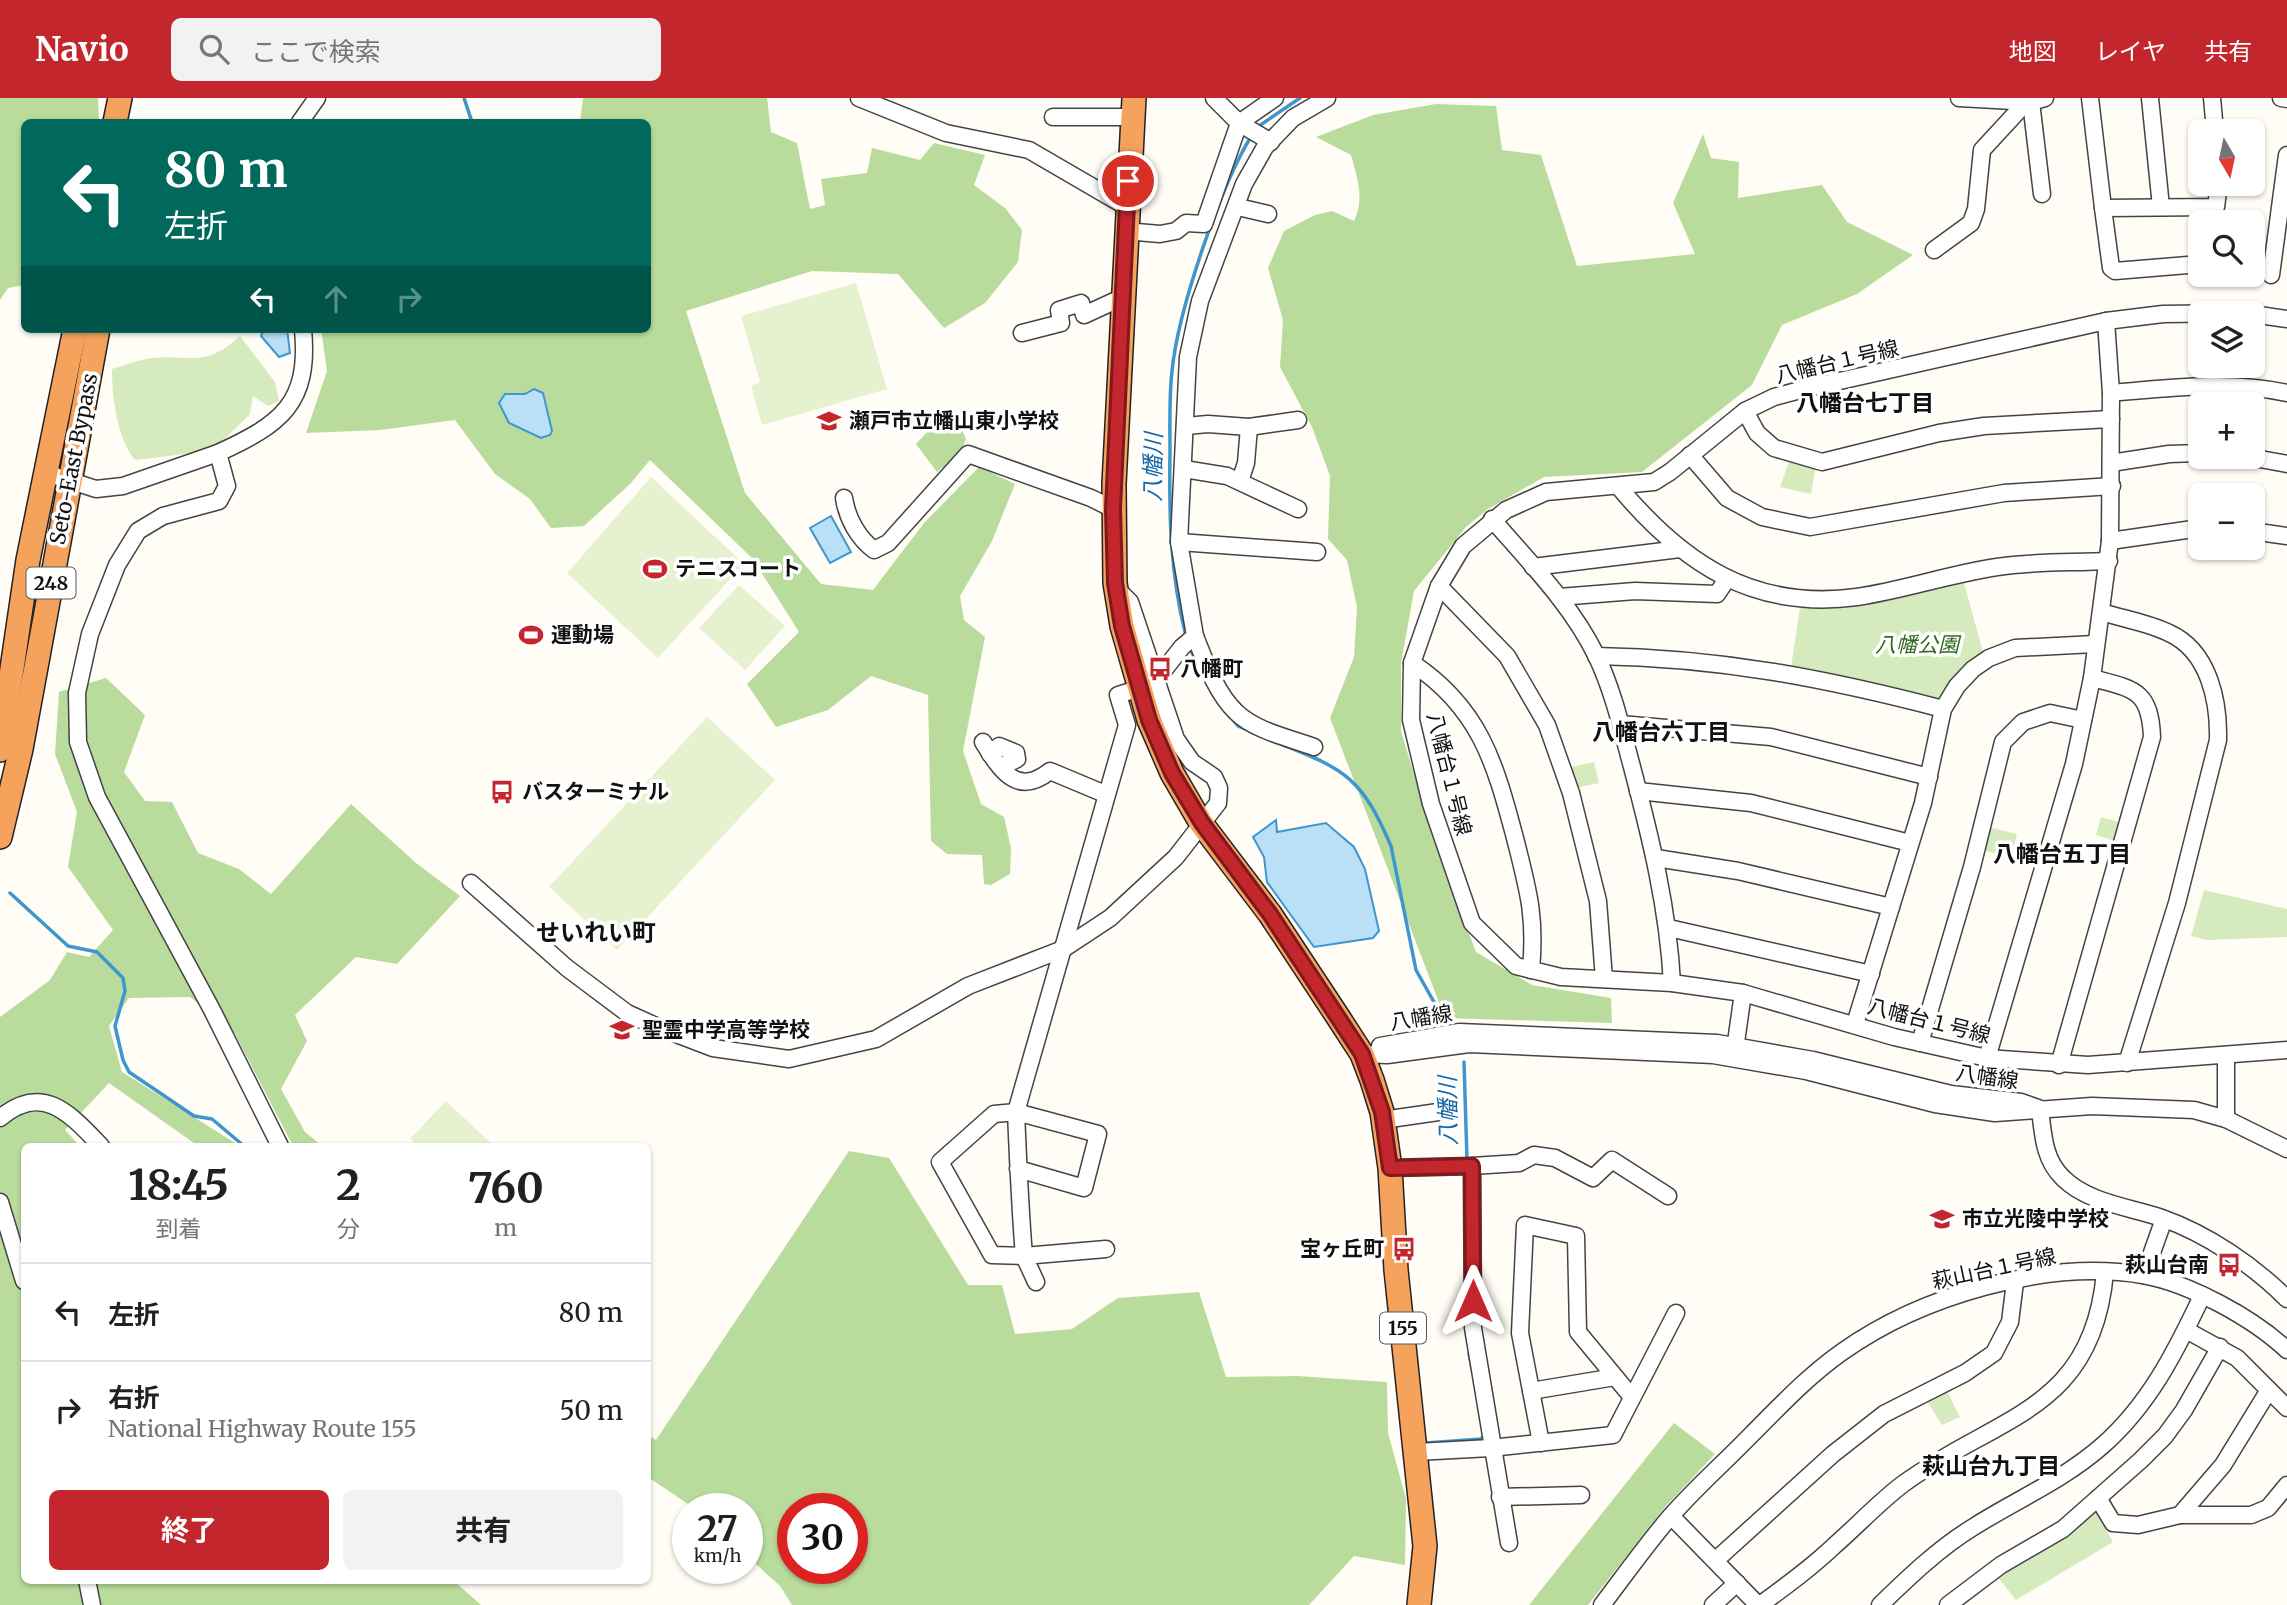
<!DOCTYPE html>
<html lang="ja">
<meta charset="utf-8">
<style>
body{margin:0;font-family:Merriweather,"Noto Sans JP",serif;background:#f2f2f2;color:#202124;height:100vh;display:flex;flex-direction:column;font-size:26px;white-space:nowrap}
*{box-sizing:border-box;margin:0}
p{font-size:23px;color:#757577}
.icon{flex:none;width:38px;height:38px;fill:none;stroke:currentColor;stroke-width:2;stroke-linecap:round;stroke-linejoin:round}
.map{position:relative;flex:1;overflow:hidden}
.sheet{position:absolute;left:21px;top:1045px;width:630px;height:441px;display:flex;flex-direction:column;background:#fff;border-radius:10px;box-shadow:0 2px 5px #0004}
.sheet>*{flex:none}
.guide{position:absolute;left:21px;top:21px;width:630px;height:214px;border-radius:10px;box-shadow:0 2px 5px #0004;background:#00695c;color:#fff;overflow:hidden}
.needle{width:46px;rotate:171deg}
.fabs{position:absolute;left:2188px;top:21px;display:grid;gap:14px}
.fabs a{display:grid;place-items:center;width:77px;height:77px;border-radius:10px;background:#fff;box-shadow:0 2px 5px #0004;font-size:35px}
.speed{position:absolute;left:672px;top:1395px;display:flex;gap:14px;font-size:35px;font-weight:700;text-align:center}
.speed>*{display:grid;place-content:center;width:91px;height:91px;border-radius:50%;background:#fff;box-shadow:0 2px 5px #0004;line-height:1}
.speed small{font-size:18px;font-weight:400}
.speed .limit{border:10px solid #d22;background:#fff;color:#111}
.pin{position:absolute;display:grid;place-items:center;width:60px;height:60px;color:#fff;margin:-30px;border:4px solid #fff;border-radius:50%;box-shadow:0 2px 7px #0007}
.me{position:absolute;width:77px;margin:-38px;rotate:0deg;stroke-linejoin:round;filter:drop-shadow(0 0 5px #0008)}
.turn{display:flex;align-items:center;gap:24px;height:147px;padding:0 28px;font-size:32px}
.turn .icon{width:91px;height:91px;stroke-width:2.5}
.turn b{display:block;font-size:49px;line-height:60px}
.lanes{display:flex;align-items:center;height:66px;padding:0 28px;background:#0003;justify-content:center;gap:35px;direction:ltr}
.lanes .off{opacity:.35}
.eta{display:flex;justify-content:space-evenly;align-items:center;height:119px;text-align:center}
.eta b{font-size:42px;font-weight:700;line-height:49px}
.button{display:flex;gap:14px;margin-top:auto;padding:14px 28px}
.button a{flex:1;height:80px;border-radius:10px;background:#c4262e;color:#fff;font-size:28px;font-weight:700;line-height:80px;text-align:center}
.button a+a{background:#f2f2f2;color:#202124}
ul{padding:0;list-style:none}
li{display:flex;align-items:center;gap:21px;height:98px;padding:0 28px;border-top:2px solid #e0e0e0}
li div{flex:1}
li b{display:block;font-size:26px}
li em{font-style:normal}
header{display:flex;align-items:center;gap:42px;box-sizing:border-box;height:98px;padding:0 35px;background:#c4262e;color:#fff}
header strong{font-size:33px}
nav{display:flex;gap:38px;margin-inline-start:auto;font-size:24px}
.search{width:490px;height:63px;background:#f2f2f2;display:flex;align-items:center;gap:18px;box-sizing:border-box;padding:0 24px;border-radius:10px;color:#757577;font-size:26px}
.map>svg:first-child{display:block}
.green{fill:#d5ebbd}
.forest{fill:#b9dc9c;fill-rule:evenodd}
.pitch{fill:#e6f2cf}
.water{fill:#b9e0f7;stroke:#3f96cf;stroke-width:2}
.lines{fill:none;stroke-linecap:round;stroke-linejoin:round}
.stream{stroke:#3f96cf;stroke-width:3.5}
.minor-casing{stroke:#444;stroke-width:19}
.highway-casing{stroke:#222;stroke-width:26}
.minor{stroke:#fff;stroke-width:16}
.highway{stroke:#f5a25d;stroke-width:23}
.route-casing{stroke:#7f191e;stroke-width:18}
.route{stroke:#c4262e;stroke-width:12}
.labels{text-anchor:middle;stroke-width:7;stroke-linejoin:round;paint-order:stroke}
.shield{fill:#fff;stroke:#585858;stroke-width:2}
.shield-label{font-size:19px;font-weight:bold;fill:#111}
.street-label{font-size:21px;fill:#111;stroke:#fff}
.poi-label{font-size:21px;font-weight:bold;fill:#111;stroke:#fff;text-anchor:start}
.park-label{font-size:21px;font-style:italic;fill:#2f6b1f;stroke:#fff}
.neighbourhood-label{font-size:23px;font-weight:bold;fill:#111;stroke:#fff}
.water-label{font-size:23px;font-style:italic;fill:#1768a6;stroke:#fff}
.quarter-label{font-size:24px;font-weight:bold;fill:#111;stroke:#fff}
</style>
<header>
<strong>Navio</strong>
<div class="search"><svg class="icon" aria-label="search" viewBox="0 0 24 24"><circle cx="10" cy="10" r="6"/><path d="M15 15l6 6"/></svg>ここで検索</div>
<nav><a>地図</a><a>レイヤ</a><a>共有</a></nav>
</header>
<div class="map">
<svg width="2287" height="1507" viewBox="0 0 2287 1507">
<rect width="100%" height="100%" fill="#fffdf5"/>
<g class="green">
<path d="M240 238 275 284 279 303 268 308 253 298 250 316 220 346 185 356 135 362C117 340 112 299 112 271 125 267 138 262 151 260 192 256 204 271 240 238Z"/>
<path d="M1790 361 1816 367 1811 396 1780 389Z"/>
<path d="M1964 485 1983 554 1954 579 1936 604 1791 569 1800 510 1864 508Z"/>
<path d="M1594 664 1599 685 1576 690 1571 669Z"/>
<path d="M2101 719 2125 726 2119 744 2096 737Z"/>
<path d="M1988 729 2017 736 2011 760 1983 752Z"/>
<path d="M2204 792 2287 811V839L2206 842 2191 838Z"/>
<path d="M1946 1291 1960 1319 1942 1327 1925 1300Z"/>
<path d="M2095 1412 2113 1444 2016 1502 1997 1478 2062 1441Z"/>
</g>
<g class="forest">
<path d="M0 0H98L99 24H24V187L8 190 0 202Z"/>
<path d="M583 0H767L771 34 797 45 810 111 825 107 821 81 867 75 872 50 920 62 934 45 985 57 974 87 1005 110 1022 132 1018 164 985 205 944 230 898 176 812 173 686 213 745 395 821 486 873 492 924 425 979 369 1015 386 992 443 960 498 964 522 985 539 963 653 981 706 1004 719 1011 750 1010 776 991 787 984 786 982 757 947 756 931 743 928 597 871 578 828 612 776 629 747 586 799 534 753 461 650 362 630 386 584 428 551 430 530 401 495 376 455 322 380 332 306 335 327 273 321 231H648V24H580Z"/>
<path d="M1436 6 1496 8 1502 52 1541 57 1577 168 1695 156 1673 105 1703 36 1711 60 1739 64 1738 100 1822 87 1847 124 1913 157 1857 196 1782 227 1752 287 1642 374 1544 379 1488 411 1466 429 1414 493 1401 565V633L1434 743 1476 854 1532 887 1611 900 1612 925 1445 920 1330 620 1354 559 1357 509 1347 462 1328 441 1330 378 1312 329 1280 269 1283 222 1268 170 1284 133 1315 117 1332 113 1354 123C1365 101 1357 79 1351 57L1316 39 1373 17Z"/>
<path d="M942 318 956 319 966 341 960 355 937 374 916 346Z"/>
<path d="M106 580 145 617 124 674 145 703 172 704 198 755 239 771 271 796 351 706 416 765 460 798 397 866 356 859 295 917 307 943 281 991 305 1034 322 1048H293L235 936 190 899 129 900 109 928 122 974 240 1048H198L109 985 65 1032 80 1048H24V1482H453L481 1507H0V919L50 882 67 854 89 859 113 832 68 769 77 714 55 656 59 594Z"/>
<path d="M849 1053 889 1060 968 1187H1002L1015 1236 1072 1231 1118 1200 1199 1194 1226 1279 1297 1278 1387 1284 1388 1335 1406 1401 1405 1467 1354 1458 1309 1507H792L780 1488 747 1458V1410H694L648 1379V1337L656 1342ZM793 1410H852V1470H793Z"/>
<path d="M1674 1325 1715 1356 1665 1409 1588 1507H1529Z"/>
</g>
<g class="pitch">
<path d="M856 185 887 291 762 327 751 288 760 284 741 218Z"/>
<path d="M651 379 744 466 658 560 567 475Z"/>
<path d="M739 487 785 528 745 572 699 530Z"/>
<path d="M707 619 775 682 617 852 549 789Z"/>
<path d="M446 1003 494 1048H418L410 1041Z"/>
</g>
<g class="water">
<path d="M264 231H287L290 255 279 259 261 238Z"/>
<path d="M534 291 543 295 552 333 550 337 541 340 509 325 499 305 505 296H525Z"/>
<path d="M831 418 851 454 830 465 810 430Z"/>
<path d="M1276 722 1277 734 1326 725 1354 749 1365 771 1379 833 1373 840 1314 849 1267 784 1264 759 1253 739Z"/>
</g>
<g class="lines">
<g class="stream">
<path d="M464 0 472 24"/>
<path d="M1256 30 1300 0"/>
<path d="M1186 538C1170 477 1169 416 1170 353 1170 327 1169 300 1172 273 1178 213 1220 88 1252 37"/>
<path d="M1189 549 1200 570"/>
<path d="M1228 616 1238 628 1261 638"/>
<path d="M1281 646C1347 672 1362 681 1391 748L1416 872 1444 922"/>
<path d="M10 795 68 848 97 854 123 880 125 893 115 928 123 962 129 974 194 1018 212 1021 244 1048"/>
<path d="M1464 964 1467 1062"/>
<path d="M1469 1256 1473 1275"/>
<path d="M1426 1345 1481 1341 1484 1337"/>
</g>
<g class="minor-casing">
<g id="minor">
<path d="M859 0 946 35 1029 52 1127 109"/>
<path d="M1214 0 1239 25 1271 44"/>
<path d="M1959 0 2031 4 2045 0"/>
<path d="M2090 0 2103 110 2216 109 2219 86"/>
<path d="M2150 0 2161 109"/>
<path d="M2212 0 2215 33"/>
<path d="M2281 0 2287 1"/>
<path d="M2031 4 2042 96"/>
<path d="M1053 19H1132"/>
<path d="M300 24 317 0"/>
<path d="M1238 109 1268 116"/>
<path d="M2103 110 2111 170 2115 173 2200 166"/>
<path d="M1125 133 1160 136 1176 133 1186 125 1204 126 1239 25 1275 0"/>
<path d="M1934 152 1971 125 1976 111 1982 52 2018 13V4"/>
<path d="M2271 177 2287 57"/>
<path d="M2242 215 2163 216 2106 223 1804 291 1774 299 1745 313 1670 374 1654 384 1546 394 1506 412 1463 448 1439 488 1412 565 1411 622 1431 706 1472 825 1516 868 1561 879 1672 885 1743 895 1894 939 1987 960 2088 967 2287 952"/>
<path d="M2252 216 2287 221"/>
<path d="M1022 235 1061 225 1059 212 1081 205 1084 217 1121 200"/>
<path d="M2111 295C2169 290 2229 282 2287 295"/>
<path d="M1745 313 1757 335 1774 350 1822 364 1939 335 1984 328 2111 321"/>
<path d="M1186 328 1208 326 1249 329 1298 322"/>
<path d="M1690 357 1727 400 1762 419 1810 429 2004 395 2112 388"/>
<path d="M2249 359 2287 366"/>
<path d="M2111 365 2169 356 2200 355"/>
<path d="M1184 371 1227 378 1298 411"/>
<path d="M46 375 96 391 123 388 218 355"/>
<path d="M1240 383 1246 365 1249 329"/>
<path d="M1618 388C1682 465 1753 513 1857 499 1904 492 1950 476 1997 469 2034 463 2072 465 2109 463"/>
<path d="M844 400C847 420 858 440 874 452L888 445 968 356 1091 400 1113 411"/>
<path d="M1492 421C1529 464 1571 506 1596 557 1613 592 1622 632 1632 669 1651 741 1668 810 1672 885"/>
<path d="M2252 433 2287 438"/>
<path d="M2110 443 2200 430"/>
<path d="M1179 444 1317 454"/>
<path d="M1533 469 1680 451"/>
<path d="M1439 488 1507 558 1547 627 1571 695 1598 803 1604 881"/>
<path d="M1559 499 1635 493 1717 496 1727 481"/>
<path d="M2102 514C2124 521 2149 525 2169 535 2209 553 2219 603 2218 642L2177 805 2127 965"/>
<path d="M1195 538C1205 563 1216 595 1236 614 1255 633 1290 640 1314 649"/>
<path d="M1596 558C1720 560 1824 580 1943 611"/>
<path d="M1412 565C1480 610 1495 665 1515 740 1528 792 1536 817 1531 872"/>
<path d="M1157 581 1182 549 1195 538 1179 444 1188 259 1200 203 1244 86 1265 49 1293 20 1327 0"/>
<path d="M1620 626 1771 639 1929 679"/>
<path d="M983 644C1001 673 1017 699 1050 673L1105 696"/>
<path d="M990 656 999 648 1016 655 1017 661 1001 669"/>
<path d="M1638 693 1751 705 1910 745"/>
<path d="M1656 760 1738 773 1891 809"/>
<path d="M471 785 567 870 627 915 658 929 713 950 789 961 876 941 968 888 1063 851 1110 820 1176 759 1218 705 1219 690 1214 679 1192 664 1176 641 1130 504 1123 497 1117 496"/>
<path d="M1669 830 1871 876"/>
<path d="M1855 926 1923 705 1943 611 1957 588 1973 571 1989 560 2015 550 2095 546"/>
<path d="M1920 945 1972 769 2003 644 2023 624 2050 615 2083 622"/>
<path d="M1380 948 1459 934 1717 945 1813 962 1951 996 2021 1004 2038 1010"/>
<path d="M1362 956 1387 957 1469 946 1713 957 1806 973 1935 1006 1995 1015 2092 1008 2194 1012 2226 1021 2287 1051"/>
<path d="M1734 958 1743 895"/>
<path d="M2226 958V1021"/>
<path d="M1987 960 2074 666 2092 580 2110 443 2111 295 2106 223"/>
<path d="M2059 967 2152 639C2150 591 2133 591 2092 580"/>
<path d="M2040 1011C2043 1037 2044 1062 2063 1080 2088 1105 2130 1109 2162 1120 2207 1136 2253 1167 2287 1201"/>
<path d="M0 1020C43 984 70 1016 101 1048"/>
<path d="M1383 1022 1438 1014"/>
<path d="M280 1048 212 912 97 699 78 644 77 595 90 536 117 467 138 433 163 418 219 403 227 388 218 355C281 326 310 306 303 231"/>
<path d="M1472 1068 1519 1065 1534 1057 1555 1060 1593 1080 1612 1062 1668 1098"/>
<path d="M1390 1070 1472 1068 1473 1230 1509 1445"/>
<path d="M1018 1071 1084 1090 1098 1036 1016 1014 994 1016 940 1064 992 1157 1024 1158C1020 1110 1018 1062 1016 1014L1127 627 1118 597 1140 590"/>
<path d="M0 1104 24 1183"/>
<path d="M2144 1177 2164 1121"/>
<path d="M1036 1184 1024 1158 1106 1151"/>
<path d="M2186 1232 2237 1260 2287 1310"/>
<path d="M1531 1293 1615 1279"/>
<path d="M1541 1345 1520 1235 1525 1127 1576 1138 1578 1234 1631 1298"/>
<path d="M1416 1354 1491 1350 1613 1337 1676 1215"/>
<path d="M1500 1399 1581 1397"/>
<path d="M2098 1400 2113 1425 2138 1427 2180 1417H2251L2268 1410 2287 1387"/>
<path d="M2180 1417 2223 1367 2269 1292"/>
<path d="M1671 1418 1758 1507"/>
<path d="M1717 1461 1833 1356 1884 1316 1965 1275 1994 1255 2010 1224 2015 1184"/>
<path d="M87 1482 92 1507"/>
<path d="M1602 1507C1624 1478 1646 1447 1670 1419 1695 1390 1725 1364 1752 1336 1781 1307 1808 1278 1842 1254 1921 1198 2045 1161 2143 1177 2189 1185 2253 1220 2287 1252"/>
<path d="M1713 1507 1737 1485"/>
<path d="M1760 1507C1786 1488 1812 1469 1835 1447 1858 1427 1879 1404 1903 1386 1997 1317 2093 1314 2105 1174"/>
<path d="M1880 1507C1910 1478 1939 1450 1975 1428 2018 1401 2063 1382 2102 1348 2149 1307 2176 1253 2202 1198"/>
<path d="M1948 1507 2001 1467 2063 1431 2141 1362 2165 1338 2184 1312 2220 1249"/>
</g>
</g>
<g class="highway-casing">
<g id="highway">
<path d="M1134 0 1114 386 1115 485 1122 528 1149 622 1172 675 1201 725 1270 816 1338 919 1362 956 1372 982 1382 1014 1390 1070 1396 1172 1425 1448 1419 1507"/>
<path d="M115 24 120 0"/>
<path d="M0 652 28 462 75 231"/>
<path d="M0 739 21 651 98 231"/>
</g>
</g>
<use href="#minor" class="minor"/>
<use href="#highway" class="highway"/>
</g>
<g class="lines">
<g class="route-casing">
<path id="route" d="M1128 83 1113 411 1115 485 1122 528 1149 622 1172 675 1202 725 1270 816 1362 956 1382 1014 1390 1070 1472 1068 1473 1203"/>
</g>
<use href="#route" class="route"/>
</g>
<defs>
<g id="school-bare" transform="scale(1.89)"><path d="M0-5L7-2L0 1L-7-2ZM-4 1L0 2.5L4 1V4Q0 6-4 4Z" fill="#c4262e" stroke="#fff" stroke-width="2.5" paint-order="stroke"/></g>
<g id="stadium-bare" transform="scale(1.89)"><path d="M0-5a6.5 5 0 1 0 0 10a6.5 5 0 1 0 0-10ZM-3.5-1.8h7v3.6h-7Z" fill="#c4262e" stroke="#fff" stroke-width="2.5" paint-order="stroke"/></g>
<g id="bus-bare" transform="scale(1.89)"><path d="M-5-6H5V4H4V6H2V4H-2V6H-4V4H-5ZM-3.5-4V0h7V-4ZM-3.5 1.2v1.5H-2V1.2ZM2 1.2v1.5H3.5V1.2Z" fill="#c4262e" stroke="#fff" stroke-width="2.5" paint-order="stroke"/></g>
</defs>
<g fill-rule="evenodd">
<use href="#school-bare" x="829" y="323"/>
<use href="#stadium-bare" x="655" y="471"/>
<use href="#stadium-bare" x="531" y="537"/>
<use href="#bus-bare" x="1160" y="571"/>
<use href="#bus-bare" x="502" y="694"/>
<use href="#school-bare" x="622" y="932"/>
<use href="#school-bare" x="1942" y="1121"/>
<use href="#bus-bare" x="1404" y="1151"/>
<use href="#bus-bare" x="2229" y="1167"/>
</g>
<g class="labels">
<g class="shield">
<rect x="26.5" y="469.5" width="49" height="31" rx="5"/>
<rect x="1380" y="1214.5" width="46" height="31" rx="5"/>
</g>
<g class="shield-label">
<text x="51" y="492">248</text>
<text x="1403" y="1237">155</text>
</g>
<g class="street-label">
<text transform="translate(1837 264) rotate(-13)" y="7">八幡台１号線</text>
<text transform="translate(74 361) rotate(-79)" y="7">Seto-East Bypass</text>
<text transform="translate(1449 676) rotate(76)" y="7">八幡台１号線</text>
<text transform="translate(1421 920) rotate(-9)" y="7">八幡線</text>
<text transform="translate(1929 923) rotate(14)" y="7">八幡台１号線</text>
<text transform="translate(1987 979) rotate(8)" y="7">八幡線</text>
<text transform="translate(1994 1171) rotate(-12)" y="7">萩山台１号線</text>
</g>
<g class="poi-label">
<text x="849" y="330">瀬戸市立幡山東小学校</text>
<text x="675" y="478">テニスコート</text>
<text x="551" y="544">運動場</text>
<text x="1180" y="578">八幡町</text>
<text x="522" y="701">バスターミナル</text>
<text x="642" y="939">聖霊中学高等学校</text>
<text x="1962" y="1128">市立光陵中学校</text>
<text x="1384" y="1158" text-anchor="end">宝ヶ丘町</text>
<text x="2209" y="1174" text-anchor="end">萩山台南</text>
</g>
<g class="park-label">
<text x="1917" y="554">八幡公園</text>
</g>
<g class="neighbourhood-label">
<text x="1865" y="313">八幡台七丁目</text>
<text x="1661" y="642">八幡台六丁目</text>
<text x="2062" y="764">八幡台五丁目</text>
<text x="1991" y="1376">萩山台九丁目</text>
</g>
<g class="water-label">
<text transform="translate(1153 369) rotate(-89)" y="8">八幡川</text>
<text transform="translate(1448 1013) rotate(-91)" y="8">八幡川</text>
</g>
<g class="quarter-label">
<text x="596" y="843">せいれい町</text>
</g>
</g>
</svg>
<div class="fabs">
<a><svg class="needle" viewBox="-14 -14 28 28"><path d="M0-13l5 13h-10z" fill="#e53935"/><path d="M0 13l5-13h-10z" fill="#757577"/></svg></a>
<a><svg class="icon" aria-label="search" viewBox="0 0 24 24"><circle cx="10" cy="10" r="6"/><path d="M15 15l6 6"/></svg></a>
<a><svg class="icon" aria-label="layers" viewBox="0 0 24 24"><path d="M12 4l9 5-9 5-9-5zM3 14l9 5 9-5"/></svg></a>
<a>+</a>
<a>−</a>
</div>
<div class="speed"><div>27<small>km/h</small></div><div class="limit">30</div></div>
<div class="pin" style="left:1128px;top:83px;background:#d93025"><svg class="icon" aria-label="arrive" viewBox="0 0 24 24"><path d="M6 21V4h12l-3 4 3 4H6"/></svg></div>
<svg class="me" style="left:1473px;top:1203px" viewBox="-20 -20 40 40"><path d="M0-17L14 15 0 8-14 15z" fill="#c4262e" stroke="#fff" stroke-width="4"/></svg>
<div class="guide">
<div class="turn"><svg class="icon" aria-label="left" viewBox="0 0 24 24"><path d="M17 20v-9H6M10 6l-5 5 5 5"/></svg><div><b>80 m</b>左折</div></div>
<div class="lanes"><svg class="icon" aria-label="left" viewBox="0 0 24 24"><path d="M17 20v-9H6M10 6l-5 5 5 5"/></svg><svg class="icon off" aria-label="ahead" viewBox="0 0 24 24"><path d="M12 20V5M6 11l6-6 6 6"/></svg><svg class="icon off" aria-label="right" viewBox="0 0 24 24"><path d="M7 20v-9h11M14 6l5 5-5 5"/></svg></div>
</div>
<section class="sheet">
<div class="eta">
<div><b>18:45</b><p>到着</p></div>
<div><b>2</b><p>分</p></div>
<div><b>760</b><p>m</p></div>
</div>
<ul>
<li><svg class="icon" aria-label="left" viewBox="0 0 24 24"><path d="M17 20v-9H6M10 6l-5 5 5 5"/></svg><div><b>左折</b></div><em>80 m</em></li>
<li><svg class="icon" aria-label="right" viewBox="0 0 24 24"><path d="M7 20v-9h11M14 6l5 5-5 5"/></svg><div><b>右折</b><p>National Highway Route 155</p></div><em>50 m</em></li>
</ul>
<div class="button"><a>終了</a><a>共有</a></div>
</section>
</div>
